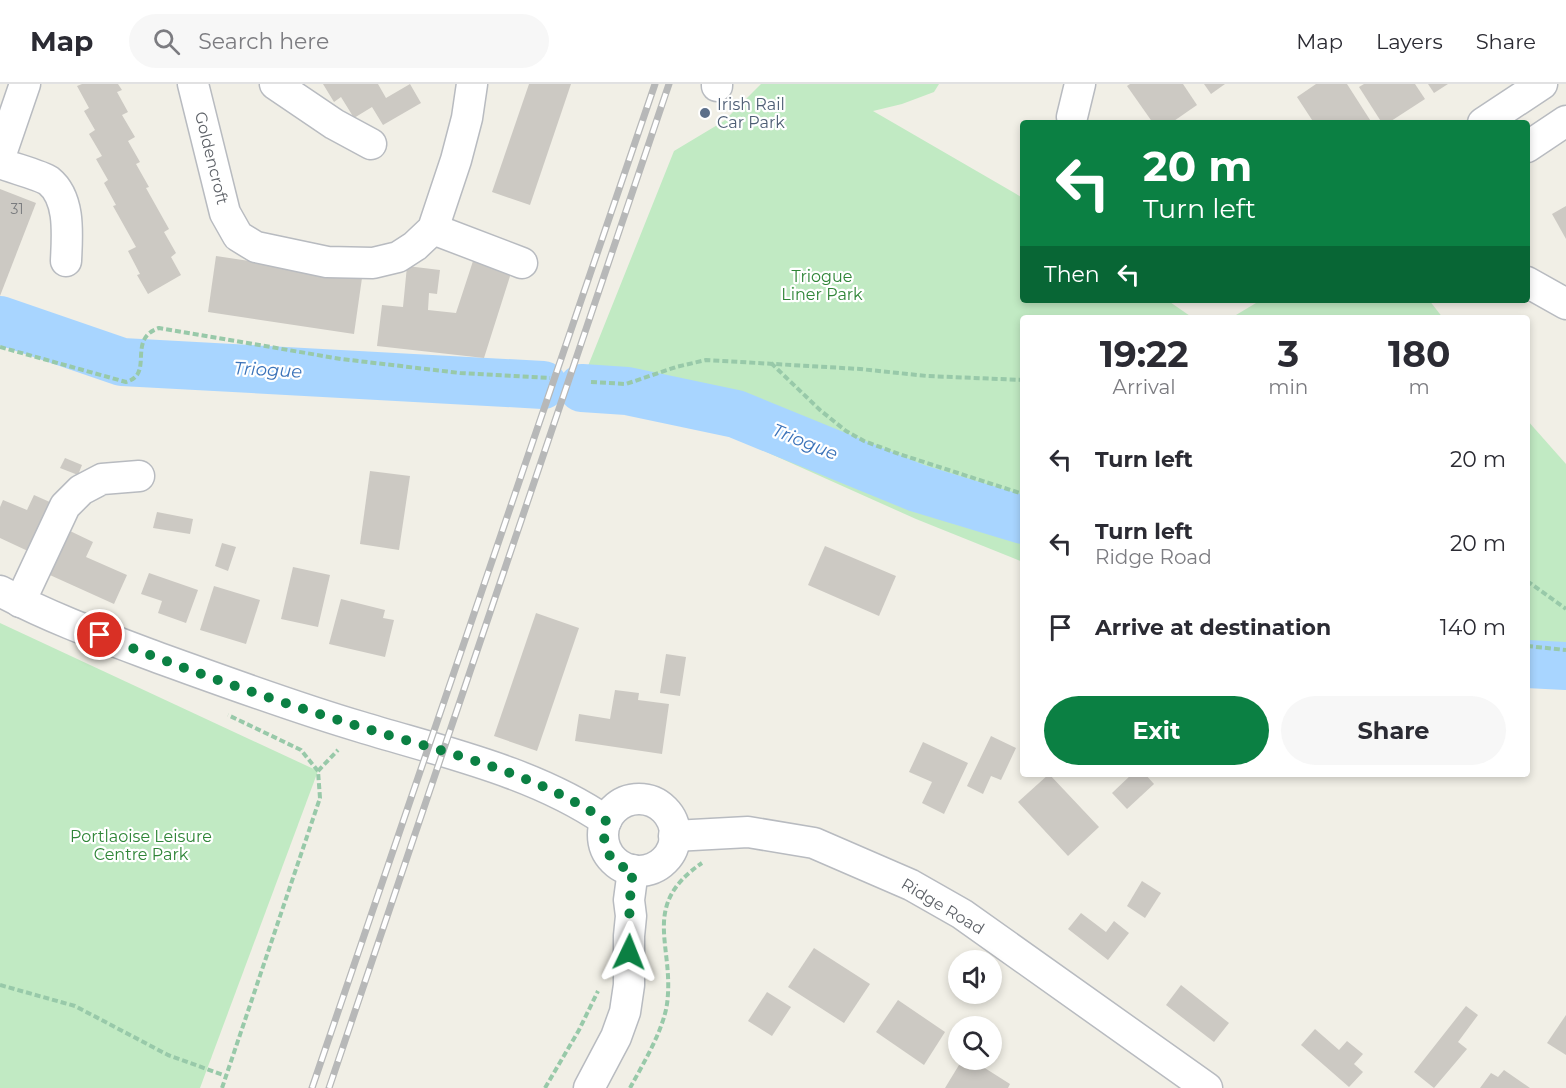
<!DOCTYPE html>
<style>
body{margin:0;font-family:Montserrat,sans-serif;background:#f7f7f7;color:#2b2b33;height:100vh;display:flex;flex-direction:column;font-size:22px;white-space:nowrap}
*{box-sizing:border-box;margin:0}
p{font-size:20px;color:#7c7c81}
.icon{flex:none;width:33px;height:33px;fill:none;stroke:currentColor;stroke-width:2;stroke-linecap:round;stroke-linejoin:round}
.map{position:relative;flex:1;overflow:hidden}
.panel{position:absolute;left:1020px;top:231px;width:510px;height:462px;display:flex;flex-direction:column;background:#fff;border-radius:6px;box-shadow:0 3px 9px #0003}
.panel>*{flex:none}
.top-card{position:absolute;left:1020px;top:36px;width:510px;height:183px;border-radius:6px;box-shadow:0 3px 9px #0003;background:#0b8043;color:#fff;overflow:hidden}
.controls{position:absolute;left:948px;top:866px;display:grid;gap:12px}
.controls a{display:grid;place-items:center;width:54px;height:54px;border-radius:50%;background:#fff;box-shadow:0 3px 9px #0003;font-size:30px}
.pin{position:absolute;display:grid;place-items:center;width:51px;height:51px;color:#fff;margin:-26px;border:3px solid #fff;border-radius:50%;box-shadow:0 2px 6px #0007}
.me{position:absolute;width:66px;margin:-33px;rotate:2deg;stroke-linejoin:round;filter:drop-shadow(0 0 4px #0008)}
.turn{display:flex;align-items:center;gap:21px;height:126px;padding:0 24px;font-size:27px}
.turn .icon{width:78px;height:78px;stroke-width:2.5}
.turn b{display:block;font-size:42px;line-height:51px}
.then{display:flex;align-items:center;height:57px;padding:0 24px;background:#0003;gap:12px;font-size:22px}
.eta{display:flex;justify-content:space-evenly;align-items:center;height:102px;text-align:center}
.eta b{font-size:36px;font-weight:700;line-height:42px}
.button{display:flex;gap:12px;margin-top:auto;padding:12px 24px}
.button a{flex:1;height:69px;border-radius:36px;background:#0b8043;color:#fff;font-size:24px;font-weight:700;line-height:69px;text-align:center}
.button a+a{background:#f7f7f7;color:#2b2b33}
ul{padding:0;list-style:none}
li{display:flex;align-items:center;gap:18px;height:84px;padding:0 24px}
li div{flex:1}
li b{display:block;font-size:22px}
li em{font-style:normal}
header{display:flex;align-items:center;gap:36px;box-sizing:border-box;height:84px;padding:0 30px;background:#fff;border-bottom:2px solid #e1e1e2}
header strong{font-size:28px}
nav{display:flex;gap:33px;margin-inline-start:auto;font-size:21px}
.search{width:420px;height:54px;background:#f7f7f7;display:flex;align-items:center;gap:15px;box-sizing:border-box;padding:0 21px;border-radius:33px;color:#7c7c81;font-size:22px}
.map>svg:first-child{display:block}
.green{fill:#c1eac3}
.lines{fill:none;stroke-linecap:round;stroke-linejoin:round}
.river{stroke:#a8d5ff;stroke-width:48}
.building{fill:#ccc9c3}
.minor-casing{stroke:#b8bbc0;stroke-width:33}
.path{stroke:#98c9a9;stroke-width:4;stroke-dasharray:6 3;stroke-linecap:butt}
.minor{stroke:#fff;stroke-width:30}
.rail-casing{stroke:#b7b8b8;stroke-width:7}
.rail{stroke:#fff;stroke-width:4.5;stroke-dasharray:14;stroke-linecap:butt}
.route{stroke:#0b8043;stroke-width:10;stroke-dasharray:0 18}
.service-dot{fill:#5c6f8a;stroke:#fff;stroke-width:2}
.labels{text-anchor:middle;stroke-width:4.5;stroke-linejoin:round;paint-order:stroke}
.number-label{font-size:14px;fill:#797b7e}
.service-label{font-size:16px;fill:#4e5e75;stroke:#fff;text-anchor:start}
.street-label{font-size:16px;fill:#5d6167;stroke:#fff}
.park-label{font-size:16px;fill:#2f8537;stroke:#fff}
.water-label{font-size:18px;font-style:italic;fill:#3b73b9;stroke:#fff}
</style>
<header>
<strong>Map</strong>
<div class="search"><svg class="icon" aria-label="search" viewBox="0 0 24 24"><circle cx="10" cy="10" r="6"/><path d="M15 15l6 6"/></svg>Search here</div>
<nav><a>Map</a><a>Layers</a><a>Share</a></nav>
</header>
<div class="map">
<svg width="1566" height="1004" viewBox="0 0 1566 1004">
<rect width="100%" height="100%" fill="#f1efe6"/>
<g class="green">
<path d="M761 0H939L934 8 902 20 873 27 1023 114V216H1167L1193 234H1023V478L916 435 726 350 607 310 578 307 674 67 724 37Z"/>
<path d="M1261 216H1429L1443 234H1231Z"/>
<path d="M1527 336 1566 380V595L1527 594Z"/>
<path d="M0 539 318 687 200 1004H0Z"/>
</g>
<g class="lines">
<g class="river">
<path d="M0 236 122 278 543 301"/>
<path d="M582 304 627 307 736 330 917 404 1023 436"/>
<path d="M1527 580 1566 582"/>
</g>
</g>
<g class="building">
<path d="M82 0H118L122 6 117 8 128 28 122 31 135 53 128 57 140 78 136 80 149 103 146 104 169 145 164 148 176 169 171 173 181 191 148 210 137 191 140 190 128 167 136 163 113 122 116 121 104 99 108 96 96 75 102 72 89 50 95 46 84 27 89 24 77 2Z"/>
<path d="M323 0H378L386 14 410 0 421 19 383 41 372 23 354 34 341 13 334 18Z"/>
<path d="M529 0H571L530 121 492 108Z"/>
<path d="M1130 0H1183L1197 21 1171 39H1153L1127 2Z"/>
<path d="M1204 0H1225L1211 10Z"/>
<path d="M1316 0H1347L1372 39H1314L1297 13Z"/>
<path d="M1364 0H1415L1425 15 1388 39H1382L1359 3Z"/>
<path d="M1428 0H1448L1434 9Z"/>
<path d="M0 105 36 119 0 212Z"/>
<path d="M1566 122V155L1552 130Z"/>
<path d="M216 172 362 194 354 250 208 228Z"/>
<path d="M473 177 511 189 484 274 377 262 382 221 403 223 407 182 440 186 437 210 429 209 428 226 456 229Z"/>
<path d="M65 374 82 381 78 391 60 384Z"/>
<path d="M370 387 410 392 399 466 360 460Z"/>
<path d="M34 411 52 419 30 468 0 454V423L3 416 27 426Z"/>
<path d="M157 428 193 435 190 450 153 444Z"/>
<path d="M70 447 93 458 86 473 127 491 114 520 41 487Z"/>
<path d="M222 459 236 463 228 487 215 482Z"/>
<path d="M825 462 896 492 879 532 808 501Z"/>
<path d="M293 483 330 491 318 543 281 535Z"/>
<path d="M149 489 198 506 186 539 158 529 162 517 141 510Z"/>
<path d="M214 502 260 516 246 560 200 546Z"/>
<path d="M341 515 385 526 383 534 394 536 385 573 329 560Z"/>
<path d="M536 529 579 544 537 667 494 652Z"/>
<path d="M666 570 686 573 680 612 660 609Z"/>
<path d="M615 606 639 609 638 616 669 620 662 670 575 657 579 630 610 635Z"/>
<path d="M991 652 1016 664 1001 696 991 692 983 710 967 702Z"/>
<path d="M923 658 968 679 944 730 922 719 932 698 909 688Z"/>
<path d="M1049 690 1099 743 1068 772 1018 718Z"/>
<path d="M1132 690H1145L1154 700 1127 725 1112 709Z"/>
<path d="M1142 797 1161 809 1145 834 1127 822Z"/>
<path d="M1081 829 1106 848 1114 837 1129 849 1108 876 1068 845Z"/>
<path d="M814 864 870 900 844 939 788 903Z"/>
<path d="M1181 901 1229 939 1214 958 1166 921Z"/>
<path d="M767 908 791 923 772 952 748 937Z"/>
<path d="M898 916 945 948 924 981 876 948Z"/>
<path d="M1466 922 1478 931 1458 958 1467 965 1434 1004 1414 988Z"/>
<path d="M1566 931V971L1547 959Z"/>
<path d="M1315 945 1339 966 1347 957 1363 970 1354 980 1363 988 1349 1003 1301 961Z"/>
<path d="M962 976 977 986 980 981 1010 1000 1008 1004H945Z"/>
<path d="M1504 986 1530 1004H1480L1491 989 1498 993Z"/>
</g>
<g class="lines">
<g class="minor-casing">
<g id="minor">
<path d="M193 0 225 129 238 152 256 163 327 178 373 179 398 173 415 162 433 145 456 76 467 34 472 0"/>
<path d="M275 0 334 40 371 60"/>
<path d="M717 2V0"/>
<path d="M1072 33 1080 0"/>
<path d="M1483 39 1542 0"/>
<path d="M1527 63 1566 37"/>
<path d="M0 73 25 0"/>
<path d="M0 79C12 84 40 91 49 97 71 115 67 152 66 177"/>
<path d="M433 145 522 179"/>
<path d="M1527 198 1566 220"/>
<path d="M0 507C50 534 106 554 159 574 226 598 293 623 361 643 443 668 535 688 606 737"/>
<path d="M20 518 65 422 81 406 102 395 139 392"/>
<circle cx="639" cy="751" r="36"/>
<path d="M674 752 748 748 814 759 911 801 962 830 1207 1004"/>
<path d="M589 1004 616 953 625 928 629 901V852L631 832 629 816 633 786"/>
</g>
</g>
<g class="path">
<path d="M0 263 126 298C155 290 126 255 159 244L341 275 460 289 550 294"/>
<path d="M771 279 820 326 846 347 864 357 899 370 1023 410"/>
<path d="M591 298 626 300 676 283 706 276 860 285 927 292 1023 296"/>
<path d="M1527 497 1566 525"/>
<path d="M1527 562 1566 566"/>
<path d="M318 687 338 666"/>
<path d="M0 901 75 922 168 971 226 992"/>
<path d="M222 1004 320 714 318 687 301 666 228 631"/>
<path d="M545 1004 579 946 598 907"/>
<path d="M630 1004C643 980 663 947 667 920 675 861 639 822 702 779"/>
</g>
<use href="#minor" class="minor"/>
<g class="rail-casing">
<g id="rail">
<path d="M312 1004 655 0"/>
<path d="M329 1004 669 0"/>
</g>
</g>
<use href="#rail" class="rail"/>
</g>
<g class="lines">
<path class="route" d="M100 551C185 586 273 616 361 643 444 668 534 688 606 737 600 759 608 782 633 786 629 814 629 841 629 868"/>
</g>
<circle class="service-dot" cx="705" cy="29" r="6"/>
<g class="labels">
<g class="number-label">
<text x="17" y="130">31</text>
</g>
<g class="service-label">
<text x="717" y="26">Irish Rail<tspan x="717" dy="18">Car Park</tspan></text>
</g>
<g class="street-label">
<text transform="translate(212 74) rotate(76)" y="6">Goldencroft</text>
<text transform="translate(943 822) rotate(31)" y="6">Ridge Road</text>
</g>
<g class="park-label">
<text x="822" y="198">Triogue<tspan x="822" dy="18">Liner Park</tspan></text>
<text x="141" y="758">Portlaoise Leisure<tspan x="141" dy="18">Centre Park</tspan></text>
</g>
<g class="water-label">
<text transform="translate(268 286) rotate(3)" y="6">Triogue</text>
<text transform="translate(805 358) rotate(22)" y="6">Triogue</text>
</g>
</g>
</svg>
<div class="controls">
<a><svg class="icon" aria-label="sound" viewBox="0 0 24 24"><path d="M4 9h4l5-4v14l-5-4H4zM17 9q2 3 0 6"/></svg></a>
<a><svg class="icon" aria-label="search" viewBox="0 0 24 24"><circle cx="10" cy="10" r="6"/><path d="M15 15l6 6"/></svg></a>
</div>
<div class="pin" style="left:100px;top:551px;background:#d93025"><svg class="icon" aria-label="arrive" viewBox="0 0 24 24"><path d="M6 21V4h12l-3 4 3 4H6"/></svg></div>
<svg class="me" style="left:629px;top:868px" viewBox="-20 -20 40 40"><path d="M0-17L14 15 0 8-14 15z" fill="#0b8043" stroke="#fff" stroke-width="4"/></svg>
<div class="top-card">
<div class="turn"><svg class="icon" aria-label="left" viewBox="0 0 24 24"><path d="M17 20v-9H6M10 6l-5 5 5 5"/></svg><div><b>20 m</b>Turn left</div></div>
<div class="then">Then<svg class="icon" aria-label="left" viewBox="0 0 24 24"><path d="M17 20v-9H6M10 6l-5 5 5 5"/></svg></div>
</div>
<section class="panel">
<div class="eta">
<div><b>19:22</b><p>Arrival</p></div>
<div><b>3</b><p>min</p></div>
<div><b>180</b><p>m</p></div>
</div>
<ul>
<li><svg class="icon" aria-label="left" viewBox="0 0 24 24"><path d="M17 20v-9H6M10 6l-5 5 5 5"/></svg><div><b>Turn left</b></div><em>20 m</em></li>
<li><svg class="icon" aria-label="left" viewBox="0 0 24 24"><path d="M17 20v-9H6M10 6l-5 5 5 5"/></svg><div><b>Turn left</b><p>Ridge Road</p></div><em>20 m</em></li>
<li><svg class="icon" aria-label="arrive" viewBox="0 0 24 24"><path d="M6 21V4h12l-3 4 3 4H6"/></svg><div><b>Arrive at destination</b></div><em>140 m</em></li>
</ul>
<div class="button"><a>Exit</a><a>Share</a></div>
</section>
</div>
